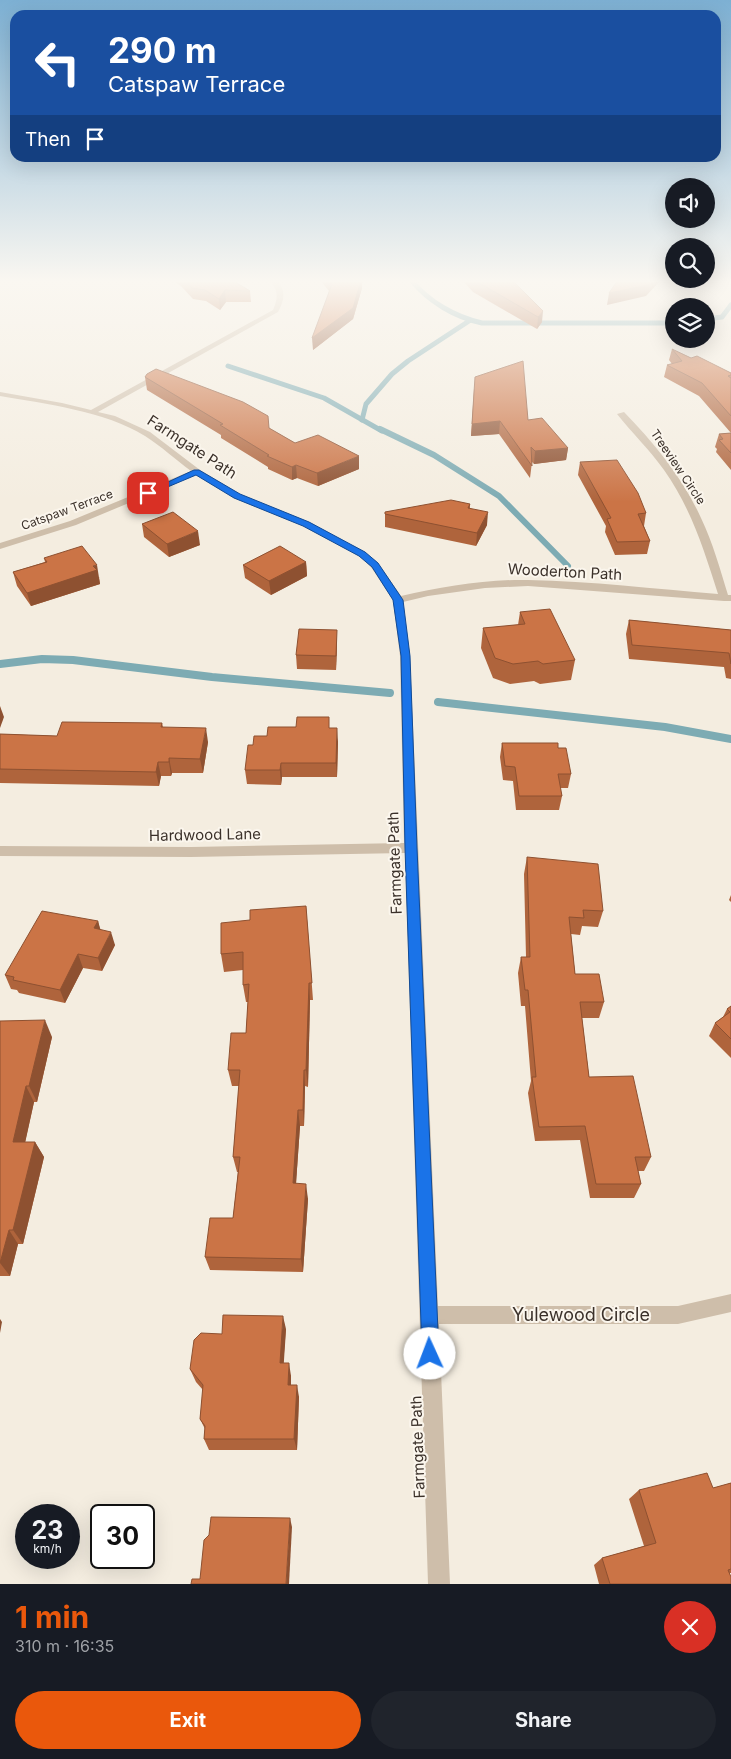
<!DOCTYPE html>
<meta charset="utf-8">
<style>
body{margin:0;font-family:Inter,sans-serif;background:#20242c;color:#f1f3f6;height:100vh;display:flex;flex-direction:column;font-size:19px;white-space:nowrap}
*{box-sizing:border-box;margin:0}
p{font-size:16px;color:#9ea1a6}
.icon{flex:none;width:28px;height:28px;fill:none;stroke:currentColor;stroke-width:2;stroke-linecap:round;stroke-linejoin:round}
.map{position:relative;height:1584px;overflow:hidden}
.details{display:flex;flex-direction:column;background:#171b24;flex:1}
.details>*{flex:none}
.banner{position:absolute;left:10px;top:10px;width:711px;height:152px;border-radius:15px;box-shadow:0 5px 20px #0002;background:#1a4fa0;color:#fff;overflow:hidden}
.fabs{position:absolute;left:665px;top:178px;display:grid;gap:10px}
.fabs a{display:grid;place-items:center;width:50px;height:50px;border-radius:50%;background:#171b24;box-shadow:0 5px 20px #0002;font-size:25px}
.speed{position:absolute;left:15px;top:1504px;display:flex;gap:10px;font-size:25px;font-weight:700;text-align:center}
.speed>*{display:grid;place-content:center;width:65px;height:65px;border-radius:50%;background:#171b24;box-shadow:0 5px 20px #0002;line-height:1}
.speed small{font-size:12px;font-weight:400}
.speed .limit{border:2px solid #111;border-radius:8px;background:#fff;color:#111}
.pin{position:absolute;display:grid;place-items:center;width:42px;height:42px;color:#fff;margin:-21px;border-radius:10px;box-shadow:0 2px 8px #0006}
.me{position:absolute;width:55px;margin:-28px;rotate:358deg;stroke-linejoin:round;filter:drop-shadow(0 0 4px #0008)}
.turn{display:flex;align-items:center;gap:18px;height:105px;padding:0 15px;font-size:22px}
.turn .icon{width:65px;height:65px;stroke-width:2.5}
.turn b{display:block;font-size:35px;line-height:42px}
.then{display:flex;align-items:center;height:48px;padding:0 15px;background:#0003;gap:10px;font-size:19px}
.round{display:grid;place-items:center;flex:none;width:52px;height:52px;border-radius:26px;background:#20242c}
.overview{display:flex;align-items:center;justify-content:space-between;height:85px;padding:0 15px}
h1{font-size:30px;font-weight:700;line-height:38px;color:#ea580c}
.action{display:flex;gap:10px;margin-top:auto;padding:10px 15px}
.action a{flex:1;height:58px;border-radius:30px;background:#ea580c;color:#fff;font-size:20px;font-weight:700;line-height:58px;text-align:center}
.action a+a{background:#20242c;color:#f1f3f6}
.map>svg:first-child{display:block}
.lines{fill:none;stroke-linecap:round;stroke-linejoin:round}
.stream-far2{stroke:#7dabb3;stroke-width:5}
.stream-far1{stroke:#7dabb3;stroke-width:6}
.stream{stroke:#7dabb3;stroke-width:8}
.street{fill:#cebeaa;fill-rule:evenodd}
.wall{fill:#af643c}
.shaded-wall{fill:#8e5131}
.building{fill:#cb7446;stroke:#8e5131}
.route{fill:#1a73e8;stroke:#114b97}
.labels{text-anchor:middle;stroke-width:4;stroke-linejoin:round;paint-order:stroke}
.far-street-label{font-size:12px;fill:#3b312a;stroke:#fbf6ed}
.street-label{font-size:15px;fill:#3b312a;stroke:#fbf6ed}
.near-street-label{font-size:18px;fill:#3b312a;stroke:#fbf6ed}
</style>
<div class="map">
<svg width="731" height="1584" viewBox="0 0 731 1584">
<rect width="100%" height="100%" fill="#f4ede0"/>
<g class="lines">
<g class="stream-far2">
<path d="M411 280C429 302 455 317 482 323H674"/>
<path d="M706 319 722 317 731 305"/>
<path d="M228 366 324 398 382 431"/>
<path d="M362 420 366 404 392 374 408 361 469 321"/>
</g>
<path class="stream-far1" d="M380 429 434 455 499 496 568 566"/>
<g class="stream">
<path d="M0 664 42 659 73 660 212 677 390 693"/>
<path d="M438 702 665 727 731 739"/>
</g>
<path class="street" d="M269 280H276C287 290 284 301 278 312L98 412 115 416 150 432 200 470 240 494 309 522 365 552 378 563 401 596C442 587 486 579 528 580 591 581 655 589 718 594 704 550 691 508 664 470 650 450 632 433 617 414L624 412C654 443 683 478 701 518 713 543 720 569 728 595H731V601H724L528 586 485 588 428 596 403 602 410 656 438 1306H678L731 1294V1312L678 1324H439L450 1584H428L405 853 191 857 0 856V846L191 847 404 843 400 656 393 600 371 567 359 556 303 526 234 498 196 475 76 525 0 549V543L70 521 191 471C176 460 161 446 145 436 105 411 46 404 0 396V392L62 403 91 410 273 310C278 298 279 290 269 280Z"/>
</g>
<g class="wall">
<path d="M172 280H232L250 291 251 302H226L220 310 206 301 193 299 181 286Z"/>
<path d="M320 280H362V288L353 319 313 350 329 291Z"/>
<path d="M462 280H512L542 322 537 329 473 292Z"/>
<path d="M672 349 691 358 731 373V433L699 396 664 377 667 365 672 364 669 360Z"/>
<path d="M145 377 269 428 295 443 359 469 318 486 297 478 292 480 268 469V467L221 438V435L147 390Z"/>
<path d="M474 389 528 420 568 448 566 460 534 464 532 462 530 478 499 434 471 436Z"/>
<path d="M731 433V470L716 452 717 449 715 447 719 434Z"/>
<path d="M580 462 646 513 644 526 650 541 647 554 615 555 605 532 606 526 578 475Z"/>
<path d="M470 504V508L487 525 476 546 385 527V512Z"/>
<path d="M142 524 200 545 169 557 144 537Z"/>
<path d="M44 558 100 578H99L100 584 31 606 17 586 13 572 45 562Z"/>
<path d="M306 562 307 576 271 595 245 578 243 565Z"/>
<path d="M520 612 575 660 571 680 540 684 534 681 510 684 493 678 481 648 483 628 518 625Z"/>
<path d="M629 620 731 630V679L726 678 724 667 629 659 626 634Z"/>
<path d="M337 644 336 670 297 669 296 655Z"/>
<path d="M162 723 163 727 208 742 203 773H172L171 776H161L159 786 0 783V734L57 736Z"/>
<path d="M330 728 338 742 337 777H282L281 785 247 784 245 770 253 745 267 736Z"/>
<path d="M502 743 558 748 571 774 568 788H560L562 796 559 810H516L513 781 503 780 500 757Z"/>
<path d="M527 857 603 911 598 927 582 926 580 935 571 934 575 974 604 1002 599 1018H582L589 1077 651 1157 644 1171H638L641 1184 634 1198H590L580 1140 535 1141 528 1093 531 1081 525 1006H521L518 973 521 957H526L524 874Z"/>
<path d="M731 895V902L729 900Z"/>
<path d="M306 906 313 1000H310L308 1087 305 1086 304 1126H300L296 1183 308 1199 303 1272 210 1270 205 1257 233 1218 238 1172H237L233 1157 239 1086H232L228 1070 246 1033 248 1002H246L243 985V970L224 972 221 954 250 920Z"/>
<path d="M98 921 100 930 115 945 102 971 83 968 65 1003 19 993 17 990 11 989 5 975Z"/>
<path d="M731 1006V1058L709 1036 715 1023 723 1017 727 1009Z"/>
<path d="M0 1021 52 1037 37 1102H34L25 1142H35L44 1157 23 1244H18L10 1276H0Z"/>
<path d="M286 1329 283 1363 291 1376V1385L299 1397 297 1450H209L204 1439 205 1429 200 1419 203 1390 196 1382 190 1369 222 1334Z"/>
<path d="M731 1483V1573H730L731 1584H599L594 1565 602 1558 644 1546 629 1499 639 1490 713 1488Z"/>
</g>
<g class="shaded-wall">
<path d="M361 280H362V288L353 319 313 350 312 338Z"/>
<path d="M653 280H660L659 282 646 296 607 305 609 293Z"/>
<path d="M225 290 226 302 220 310 219 299Z"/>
<path d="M543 311 542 322 537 329 538 317Z"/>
<path d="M500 421 499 434 471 436 472 424Z"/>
<path d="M568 448 566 460 534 464 535 451Z"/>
<path d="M359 456V469L318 486 317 473Z"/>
<path d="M296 465 297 478 292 480V467Z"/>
<path d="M488 512 487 525 476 546 477 533Z"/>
<path d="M198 531 200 545 169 557 167 544Z"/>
<path d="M306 562 307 576 271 595 269 581Z"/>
<path d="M97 565 100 584 31 606 27 593Z"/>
<path d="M337 630V644L336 670V656Z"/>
<path d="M0 706 4 717 0 728Z"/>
<path d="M206 728 208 742 203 773 200 759Z"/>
<path d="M337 728 338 742 337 777 336 763Z"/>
<path d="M169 758 172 773 171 776 169 762Z"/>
<path d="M158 762 161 776 159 786 156 772Z"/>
<path d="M281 763 282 777 281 785 280 770Z"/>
<path d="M98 921 102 935 94 928Z"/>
<path d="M111 932 115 945 102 971 98 958Z"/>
<path d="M78 954 83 968 65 1003 60 990Z"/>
<path d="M309 983 310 1000 308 1087 306 1070Z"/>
<path d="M45 1020 52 1037 37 1102 29 1086Z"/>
<path d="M304 1070 305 1086 304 1126 303 1110Z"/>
<path d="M26 1086 34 1102 22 1157 13 1142Z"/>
<path d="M298 1110 300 1126 295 1198 293 1183Z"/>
<path d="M35 1142 44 1157 23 1244 13 1230Z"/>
<path d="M306 1184 308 1199 303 1272 301 1259Z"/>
<path d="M9 1230 18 1244 10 1276 0 1263Z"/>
<path d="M283 1316 286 1329 283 1376 280 1363Z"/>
<path d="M0 1319 2 1322 0 1333Z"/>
<path d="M289 1363 291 1376V1397L288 1385Z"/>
<path d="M297 1385 299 1397 297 1450 294 1439Z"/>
<path d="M290 1518 292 1527 289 1584H286Z"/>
</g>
<g class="building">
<path d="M185 280H232L250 291 225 290 219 299 205 290 192 288Z"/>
<path d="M329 280H361L353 308 312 338 332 284Z"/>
<path d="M474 280H512L543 311 538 317Z"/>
<path d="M618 280H653L648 285 609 293Z"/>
<path d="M672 349 691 358 697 356 731 373V375L728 376 731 378V416L702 383 667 365 682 361Z"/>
<path d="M523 361 528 420 542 418 568 448 535 451 531 447 532 466 500 421 472 424 475 377Z"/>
<path d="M156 369 243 402 268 416 269 428 295 443 318 435 359 456 317 473 296 465 292 467 267 456 269 455 220 425 223 424 145 377 147 374Z"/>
<path d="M731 433V453L719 440 723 439 719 434Z"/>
<path d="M617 460 638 493 646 513 638 514 650 541 617 542 607 519 611 518 580 462Z"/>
<path d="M451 500 470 504 468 508 488 512 477 533 385 514V512Z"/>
<path d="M173 512 198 531 167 544 142 524Z"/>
<path d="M82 546 97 565 93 566 97 570 27 593 13 572 47 562 44 558Z"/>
<path d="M280 546 306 562 269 581 243 565Z"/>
<path d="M550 609 575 660 543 664 538 661 513 664 495 658 483 628 525 624 520 612Z"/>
<path d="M629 620 731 630V664L729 653 632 645Z"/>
<path d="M299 629 337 630 336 656 296 655Z"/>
<path d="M297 717H329V728H337L336 763H281L280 770H245L248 745H253L254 736H267L268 727H296Z"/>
<path d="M62 722 162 723 161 727 206 728 200 759 169 758V762H158L156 772 0 769V734L57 736Z"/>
<path d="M502 743H558V748H566L571 774H558L562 796H519L515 767 505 766Z"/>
<path d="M527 857 598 864 603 911 583 910 584 918 569 917 575 974H599L604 1002H580L589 1077 633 1076 651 1157H635L641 1184H596L585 1126 539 1127 532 1077H536L528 990H525L521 957H530Z"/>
<path d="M306 906 312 983H309L306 1070H304L303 1110H298L293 1183 306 1184 301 1259 205 1257 210 1218H233L240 1157H233L240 1070H228L231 1033H246L249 984 243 985V952L221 954V923L250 920V910Z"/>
<path d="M42 911 98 921 94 928 111 932 98 958 78 954 60 990 13 980 14 977 5 975Z"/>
<path d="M731 1006V1039L715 1023 730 1012 727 1009Z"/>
<path d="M45 1020 29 1086H26L13 1142H35L13 1230H9L0 1263V1021Z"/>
<path d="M223 1315 283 1316 280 1363H289L288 1385H297L294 1439H204L205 1426 200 1419 203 1385 190 1369 194 1340 201 1333 222 1334Z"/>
<path d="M707 1473 713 1488 731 1483V1569L728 1570 731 1577V1584H610L602 1558 656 1543 639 1490Z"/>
<path d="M211 1517 290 1518 286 1584H191L192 1579H200L204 1540 209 1535Z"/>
</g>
<linearGradient id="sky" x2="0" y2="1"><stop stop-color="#7db0d3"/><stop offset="0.56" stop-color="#faf7f1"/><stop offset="1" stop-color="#faf7f1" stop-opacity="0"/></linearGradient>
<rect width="731" height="502" fill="url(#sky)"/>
<path class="route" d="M194 470H199L240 494 309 522 365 552 378 563 403 600 410 656 417 848 439 1354 436 1360 430 1362 424 1360 422 1354 405 848 401 656 393 600 372 567 359 556 303 526 234 498 196 475 151 494 144 493Z"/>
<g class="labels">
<g class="far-street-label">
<text transform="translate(678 467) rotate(56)" y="4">Treeview Circle</text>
<text transform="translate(67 510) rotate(-20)" y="4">Catspaw Terrace</text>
</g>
<g class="street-label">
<text transform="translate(192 447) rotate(33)" y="5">Farmgate Path</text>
<text transform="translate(565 572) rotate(3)" y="5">Wooderton Path</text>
<text transform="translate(205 835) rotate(-1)" y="5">Hardwood Lane</text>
<text transform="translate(395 863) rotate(-92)" y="5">Farmgate Path</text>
<text transform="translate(418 1447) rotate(-92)" y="5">Farmgate Path</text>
</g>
<g class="near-street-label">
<text x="581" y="1321">Yulewood Circle</text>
</g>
</g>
</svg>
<div class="fabs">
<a><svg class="icon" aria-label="sound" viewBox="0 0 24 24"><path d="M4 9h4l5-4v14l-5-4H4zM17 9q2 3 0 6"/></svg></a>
<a><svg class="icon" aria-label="search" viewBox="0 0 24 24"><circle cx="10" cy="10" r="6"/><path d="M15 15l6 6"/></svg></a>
<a><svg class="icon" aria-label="layers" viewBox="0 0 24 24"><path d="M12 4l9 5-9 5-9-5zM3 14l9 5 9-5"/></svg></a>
</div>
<div class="speed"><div>23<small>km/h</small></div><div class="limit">30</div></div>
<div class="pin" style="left:148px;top:493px;background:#d93025"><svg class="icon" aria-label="arrive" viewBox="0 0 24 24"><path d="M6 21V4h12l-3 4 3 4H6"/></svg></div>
<svg class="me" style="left:430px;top:1354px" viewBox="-20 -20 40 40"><circle r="19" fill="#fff"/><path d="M0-13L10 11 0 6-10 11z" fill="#1a73e8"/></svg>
<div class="banner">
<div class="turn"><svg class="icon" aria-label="left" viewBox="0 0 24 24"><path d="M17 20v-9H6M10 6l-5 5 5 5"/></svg><div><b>290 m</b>Catspaw Terrace</div></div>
<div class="then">Then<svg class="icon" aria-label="arrive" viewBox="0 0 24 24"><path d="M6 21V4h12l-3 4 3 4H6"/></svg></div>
</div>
</div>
<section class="details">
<div class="overview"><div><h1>1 min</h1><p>310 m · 16:35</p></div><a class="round" style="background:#d93025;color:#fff"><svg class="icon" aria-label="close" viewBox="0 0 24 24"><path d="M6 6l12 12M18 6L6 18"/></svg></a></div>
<div class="action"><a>Exit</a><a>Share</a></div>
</section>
